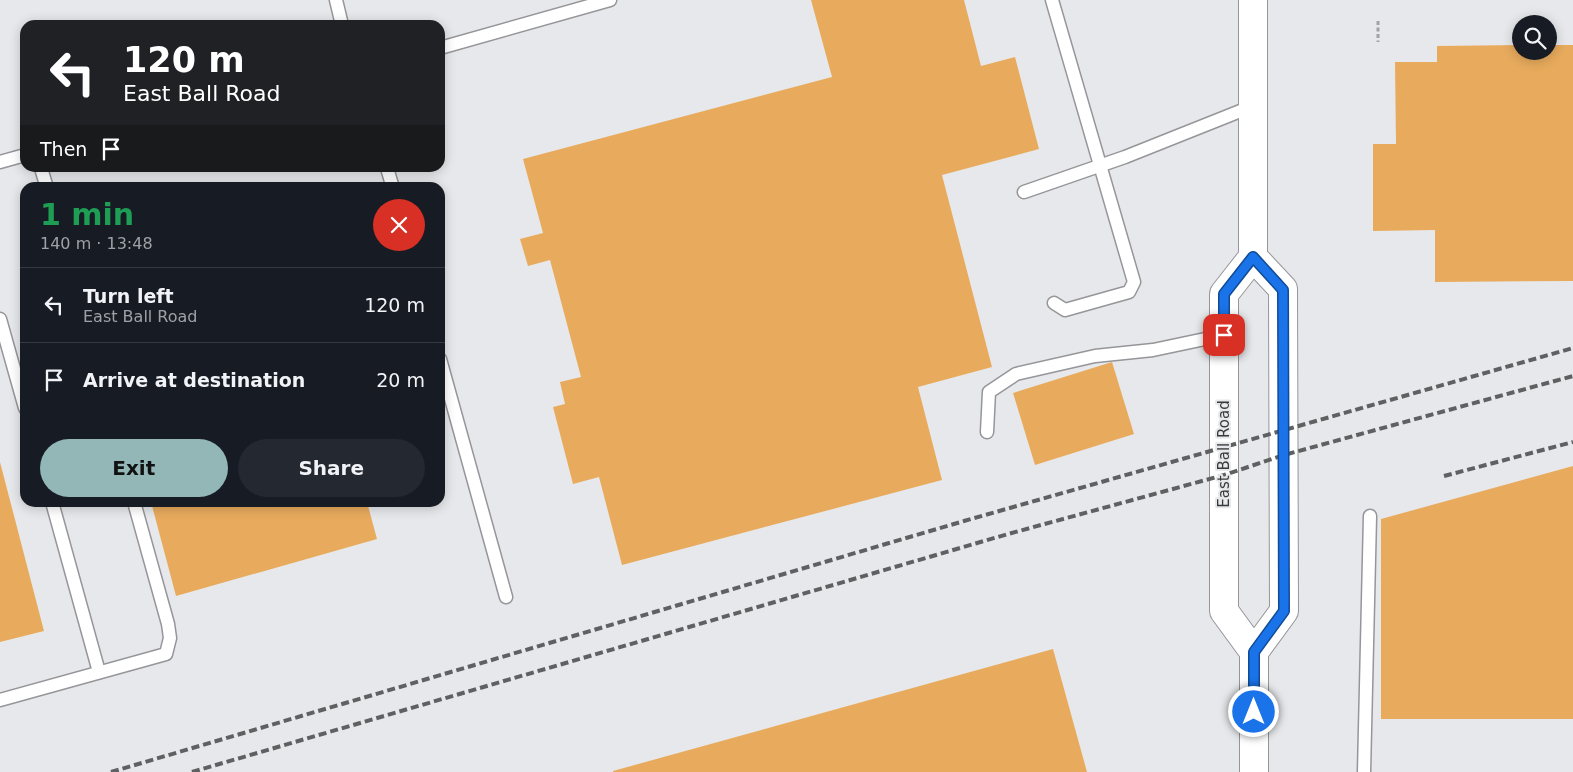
<!DOCTYPE html>
<meta charset="utf-8">
<style>
body{margin:0;font-family:"DejaVu Sans",sans-serif;background:#242831;color:#f1f3f6;height:100vh;display:flex;flex-direction:column;font-size:19px;white-space:nowrap}
*{box-sizing:border-box;margin:0}
p{font-size:16px;color:#9ea1a6}
.icon{flex:none;width:28px;height:28px;fill:none;stroke:currentColor;stroke-width:2;stroke-linecap:round;stroke-linejoin:round}
.map{position:relative;flex:1;overflow:hidden}
.drawer{position:absolute;left:20px;top:182px;width:425px;height:325px;display:flex;flex-direction:column;background:#171b24;border-radius:15px;box-shadow:0 2px 12px #0003}
.drawer>*{flex:none}
.top-card{position:absolute;left:20px;top:20px;width:425px;height:152px;border-radius:15px;box-shadow:0 2px 12px #0003;background:#202124;color:#fff;overflow:hidden}
.buttons{position:absolute;left:1512px;top:15px;display:grid;gap:10px}
.buttons a{display:grid;place-items:center;width:45px;height:45px;border-radius:50%;background:#171b24;box-shadow:0 2px 12px #0003;font-size:25px}
.pin{position:absolute;display:grid;place-items:center;width:42px;height:42px;color:#fff;margin:-21px;border-radius:10px;box-shadow:0 2px 8px #0006}
.me{position:absolute;width:55px;margin:-28px;rotate:0deg;stroke-linejoin:round;filter:drop-shadow(0 0 4px #0008)}
.turn{display:flex;align-items:center;gap:18px;height:105px;padding:0 20px;font-size:22px}
.turn .icon{width:65px;height:65px;stroke-width:2.5}
.turn b{display:block;font-size:35px;line-height:42px}
.then{display:flex;align-items:center;height:48px;padding:0 20px;background:#0003;gap:10px;font-size:19px}
.round{display:grid;place-items:center;flex:none;width:52px;height:52px;border-radius:26px;background:#242831}
.overview{display:flex;align-items:center;justify-content:space-between;height:85px;padding:0 20px}
h1{font-size:30px;font-weight:700;line-height:38px;color:#1e9e55}
.action{display:flex;gap:10px;margin-top:auto;padding:10px 20px}
.action a{flex:1;height:58px;border-radius:30px;background:#93b6b7;color:#111;font-size:20px;font-weight:700;line-height:58px;text-align:center}
.action a+a{background:#242831;color:#f1f3f6}
ul{padding:0;list-style:none}
li{display:flex;align-items:center;gap:15px;height:75px;padding:0 20px;border-top:1px solid #363941}
li div{flex:1}
li b{display:block;font-size:19px}
li em{font-style:normal}
.map>svg:first-child{display:block}
.building{fill:#e8ab5d}
.lines{fill:none;stroke-linecap:round;stroke-linejoin:round}
.service-casing{stroke:#96969a;stroke-width:15}
.primary-casing{stroke:#96969a;stroke-width:30}
.path{stroke:#a1a2a4;stroke-width:3;stroke-dasharray:4 2.5;stroke-linecap:butt}
.service{stroke:#fff;stroke-width:12}
.primary{stroke:#fff;stroke-width:28}
.rail{stroke:#5f6061;stroke-width:4;stroke-dasharray:8 4;stroke-linecap:butt}
.route-casing{stroke:#114b97;stroke-width:12}
.route{stroke:#1a73e8;stroke-width:9}
.labels{text-anchor:middle;stroke-width:4;stroke-linejoin:round;paint-order:stroke}
.street-label{font-size:15px;fill:#38393a;stroke:#e7e8eb}
</style>
<div class="map">
<svg width="1573" height="772" viewBox="0 0 1573 772">
<rect width="100%" height="100%" fill="#e7e8eb"/>
<g class="building">
<path d="M811 0H964L981 66 1015 57 1039 149 942 175 992 367 918 387 942 480 622 565 599 477 573 484 553 407 565 404 560 382 581 377 550 260 528 266 520 239 543 233 523 159 832 77Z"/>
<path d="M1521 45V51H1549V45H1573V281L1435 282V230L1373 231V144H1396L1395 62H1437V46Z"/>
<path d="M1112 362 1134 434 1035 465 1013 393Z"/>
<path d="M0 462 44 631 0 642Z"/>
<path d="M1573 466V719H1381V519Z"/>
<path d="M151 502H367L377 539 176 596Z"/>
<path d="M1053 649 1087 772H613V771Z"/>
</g>
<g class="lines">
<g class="service-casing">
<g id="service">
<path d="M336 0 342 25"/>
<path d="M1052 0 1134 282 1129 292 1065 310 1054 303"/>
<path d="M440 48 610 0"/>
<path d="M0 162 25 155"/>
<path d="M41 168 47 188"/>
<path d="M387 168 393 188"/>
<path d="M1024 192 1125 157 1253 106"/>
<path d="M0 319 25 408"/>
<path d="M440 359 506 597"/>
<path d="M987 432 989 392 1016 374 1095 356 1153 350 1224 335"/>
<path d="M52 502 99 672"/>
<path d="M0 700 166 654 170 638 168 624 134 502"/>
<path d="M1364 772 1370 516"/>
</g>
</g>
<g class="primary-casing">
<g id="primary">
<path d="M1253 0V257L1224 294V611L1254 652V772"/>
<path d="M1253 257 1283 289 1284 611 1254 652"/>
</g>
</g>
<path class="path" d="M1378 21V42"/>
<use href="#service" class="service"/>
<use href="#primary" class="primary"/>
<g class="rail">
<path d="M1444 476 1573 442"/>
<path d="M111 772 964 521 1573 348"/>
<path d="M192 772 1008 534 1224 475 1284 455 1573 376"/>
</g>
</g>
<g class="lines">
<g class="route-casing">
<path id="route" d="M1224 335V294L1253 257 1283 290 1284 611 1254 652V712"/>
</g>
<use href="#route" class="route"/>
</g>
<g class="labels">
<g class="street-label">
<text transform="translate(1224 454) rotate(-90)" y="5">East Ball Road</text>
</g>
</g>
</svg>
<div class="buttons">
<a><svg class="icon" aria-label="search" viewBox="0 0 24 24"><circle cx="10" cy="10" r="6"/><path d="M15 15l6 6"/></svg></a>
</div>
<div class="pin" style="left:1224px;top:335px;background:#d93025"><svg class="icon" aria-label="arrive" viewBox="0 0 24 24"><path d="M6 21V4h12l-3 4 3 4H6"/></svg></div>
<svg class="me" style="left:1254px;top:712px" viewBox="-20 -20 40 40"><circle r="17" fill="#1a73e8" stroke="#fff" stroke-width="3"/><path d="M0-11L8 9 0 5-8 9z" fill="#fff"/></svg>
<div class="top-card">
<div class="turn"><svg class="icon" aria-label="left" viewBox="0 0 24 24"><path d="M17 20v-9H6M10 6l-5 5 5 5"/></svg><div><b>120 m</b>East Ball Road</div></div>
<div class="then">Then<svg class="icon" aria-label="arrive" viewBox="0 0 24 24"><path d="M6 21V4h12l-3 4 3 4H6"/></svg></div>
</div>
<section class="drawer">
<div class="overview"><div><h1>1 min</h1><p>140 m · 13:48</p></div><a class="round" style="background:#d93025;color:#fff"><svg class="icon" aria-label="close" viewBox="0 0 24 24"><path d="M6 6l12 12M18 6L6 18"/></svg></a></div>
<ul>
<li><svg class="icon" aria-label="left" viewBox="0 0 24 24"><path d="M17 20v-9H6M10 6l-5 5 5 5"/></svg><div><b>Turn left</b><p>East Ball Road</p></div><em>120 m</em></li>
<li><svg class="icon" aria-label="arrive" viewBox="0 0 24 24"><path d="M6 21V4h12l-3 4 3 4H6"/></svg><div><b>Arrive at destination</b></div><em>20 m</em></li>
</ul>
<div class="action"><a>Exit</a><a>Share</a></div>
</section>
</div>
